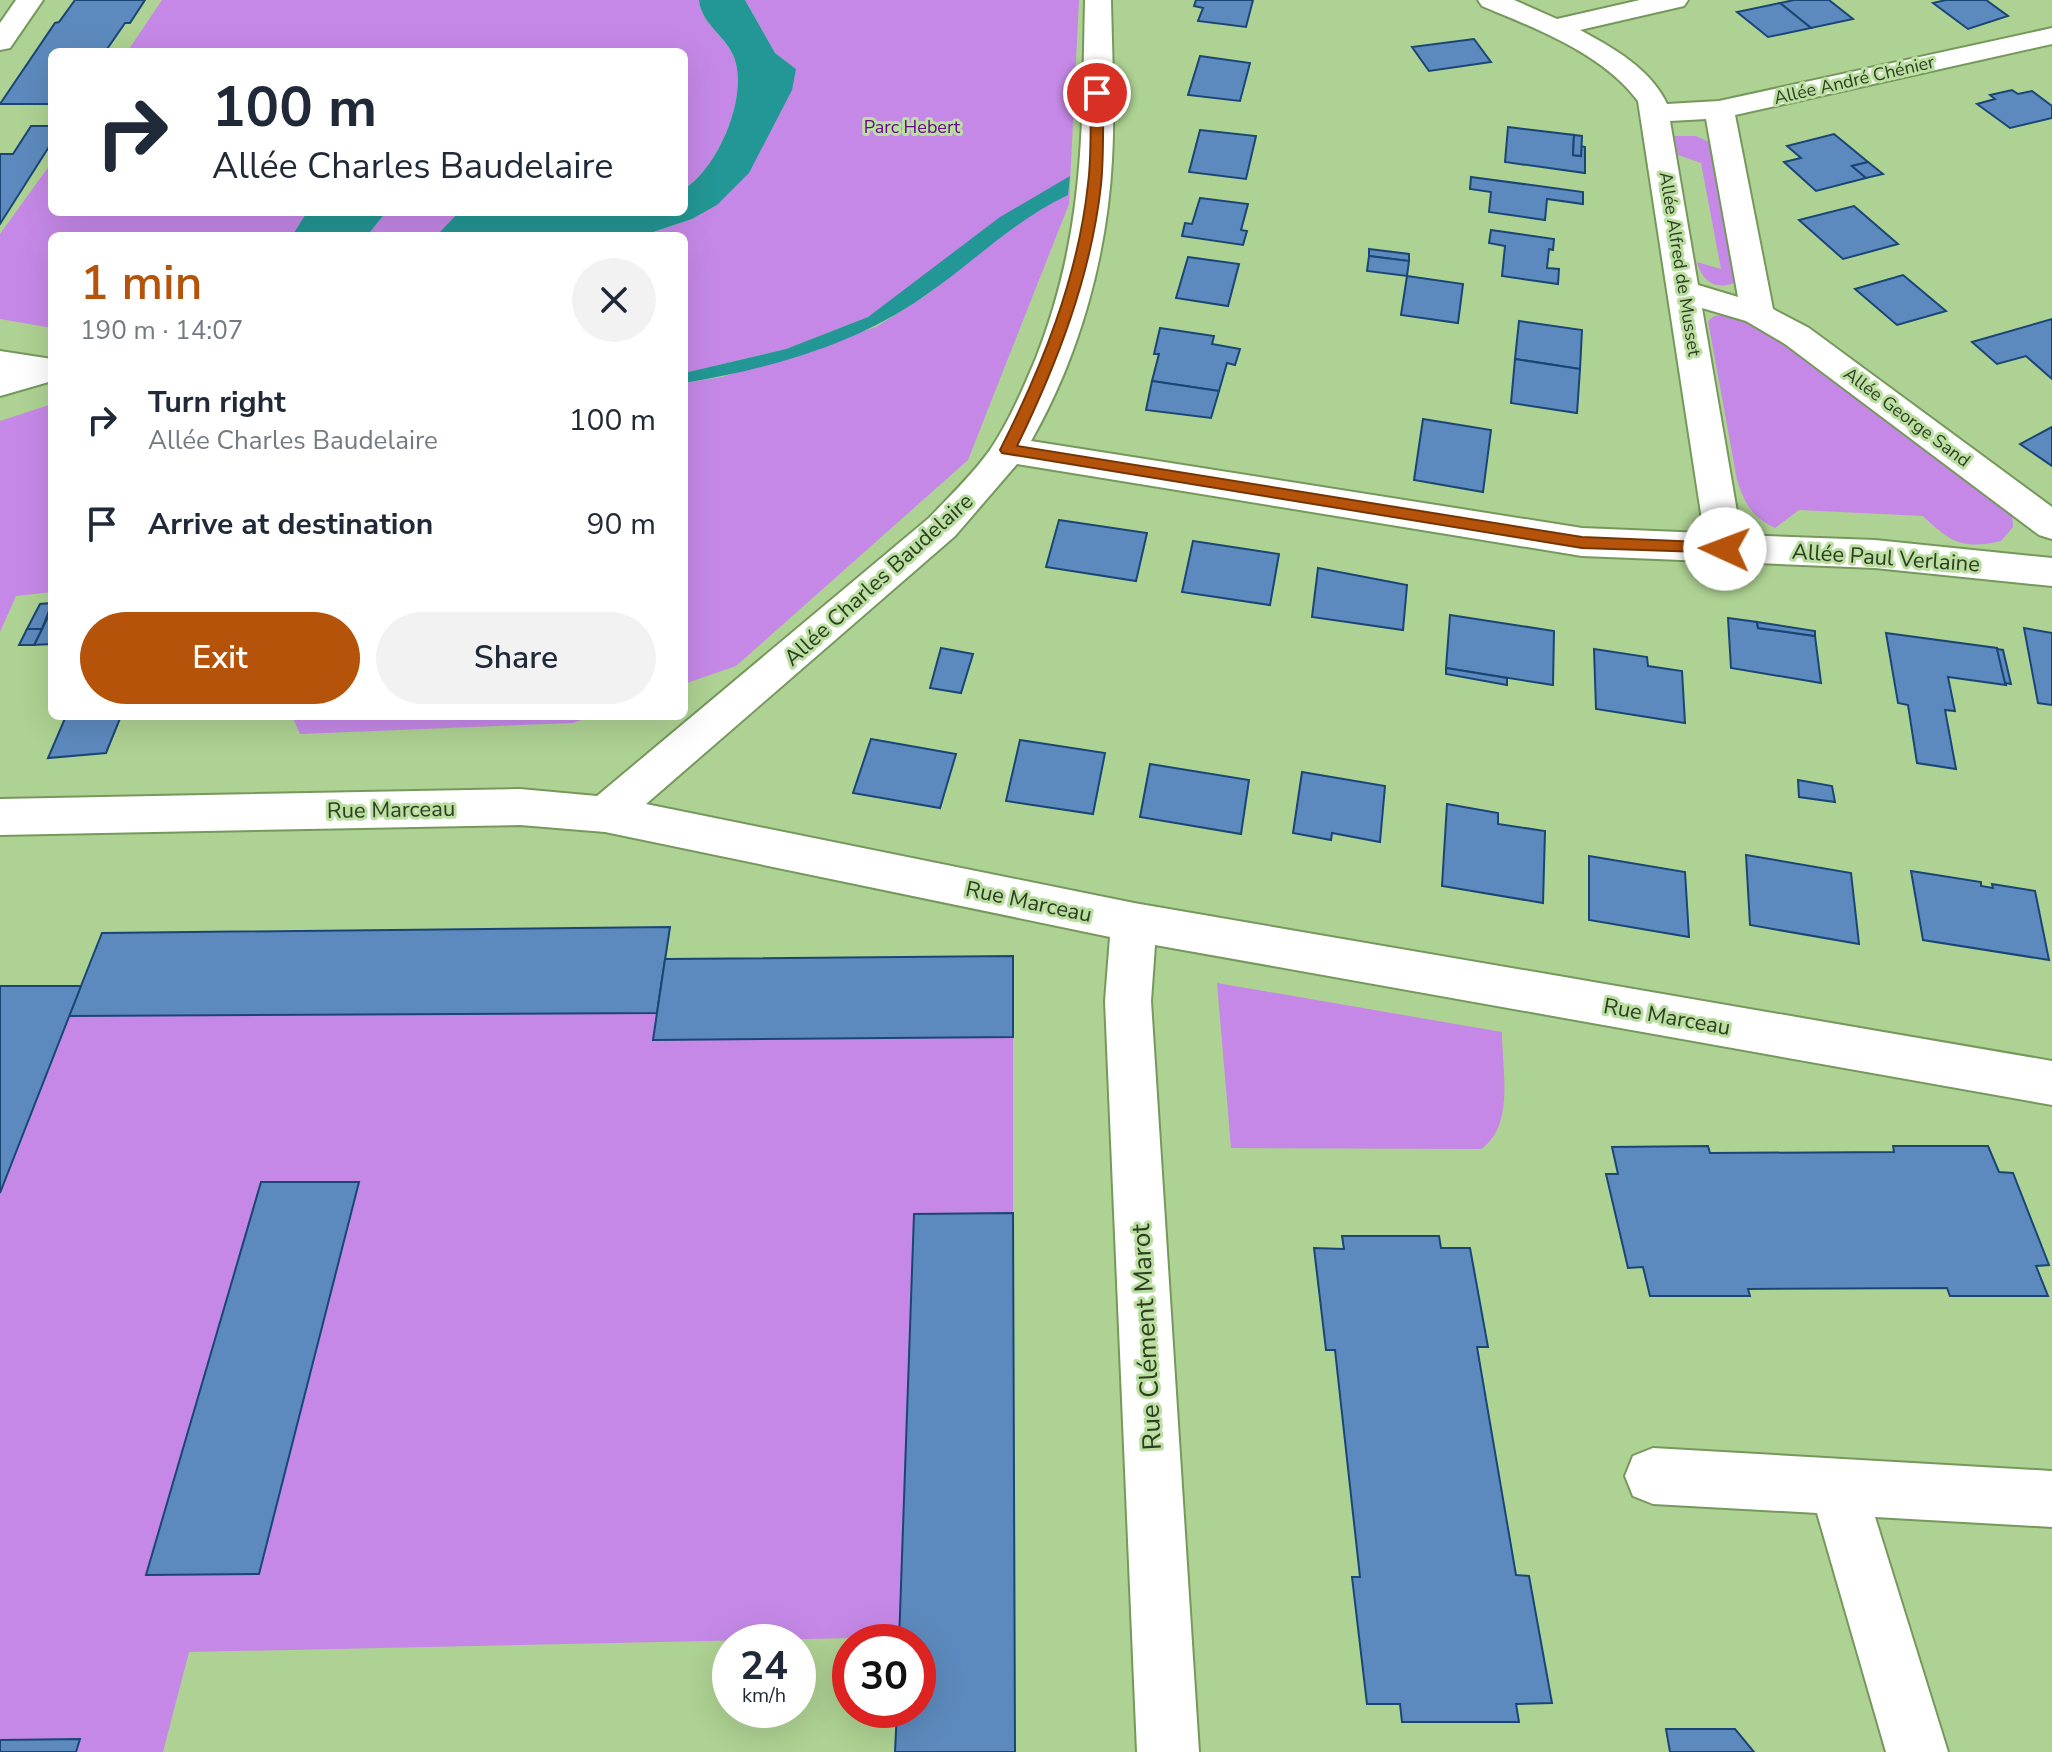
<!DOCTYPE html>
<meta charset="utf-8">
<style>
body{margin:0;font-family:"Nunito Sans",sans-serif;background:#f2f2f3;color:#1f2937;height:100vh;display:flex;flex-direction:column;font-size:30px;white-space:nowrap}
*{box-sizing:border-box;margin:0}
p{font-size:26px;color:#747a83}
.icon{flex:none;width:44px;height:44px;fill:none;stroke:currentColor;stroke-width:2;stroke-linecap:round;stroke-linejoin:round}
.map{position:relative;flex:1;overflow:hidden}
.drawer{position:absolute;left:48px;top:232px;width:640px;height:488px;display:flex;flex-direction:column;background:#fff;border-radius:12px;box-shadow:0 8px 32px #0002}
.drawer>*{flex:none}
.hud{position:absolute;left:48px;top:48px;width:640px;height:168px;border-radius:12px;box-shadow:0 8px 32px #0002;background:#fff;color:#1f2937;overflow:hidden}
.speed{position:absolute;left:712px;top:1624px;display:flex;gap:16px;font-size:40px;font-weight:700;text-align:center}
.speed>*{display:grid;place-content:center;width:104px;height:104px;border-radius:50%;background:#fff;box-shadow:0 8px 32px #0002;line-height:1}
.speed small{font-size:20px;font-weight:400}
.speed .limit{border:12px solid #d22;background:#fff;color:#111}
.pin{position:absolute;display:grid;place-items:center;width:68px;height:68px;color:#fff;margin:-34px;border:4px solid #fff;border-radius:50%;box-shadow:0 2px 8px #0007}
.me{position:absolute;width:88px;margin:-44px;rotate:272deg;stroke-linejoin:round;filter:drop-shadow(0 0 6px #0008)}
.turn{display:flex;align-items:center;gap:28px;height:168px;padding:0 32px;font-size:36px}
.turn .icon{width:104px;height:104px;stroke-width:2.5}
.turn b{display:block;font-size:56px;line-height:68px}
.round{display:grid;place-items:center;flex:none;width:84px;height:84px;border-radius:42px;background:#f2f2f3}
.headline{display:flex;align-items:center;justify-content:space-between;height:136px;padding:0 32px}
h1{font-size:48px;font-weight:600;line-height:60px;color:#b45309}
.primary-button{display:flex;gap:16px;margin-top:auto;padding:16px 32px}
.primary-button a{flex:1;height:92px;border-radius:48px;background:#b45309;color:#fff;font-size:32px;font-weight:600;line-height:92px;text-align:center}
.primary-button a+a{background:#f2f2f3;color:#1f2937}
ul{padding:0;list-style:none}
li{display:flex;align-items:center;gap:24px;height:104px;padding:0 32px}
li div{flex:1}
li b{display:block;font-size:30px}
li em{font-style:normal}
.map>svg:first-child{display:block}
.green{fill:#c588e7;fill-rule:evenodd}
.water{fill:#239795}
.building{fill:#5d8abe;stroke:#1a4675;stroke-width:2}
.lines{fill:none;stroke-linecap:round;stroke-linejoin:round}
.minor-casing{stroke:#76985c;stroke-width:4}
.minor{fill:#fff;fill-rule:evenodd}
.route{fill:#b45309;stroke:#753606;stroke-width:2}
.labels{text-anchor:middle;stroke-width:6;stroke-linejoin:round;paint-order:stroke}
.far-street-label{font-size:18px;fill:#2d3c22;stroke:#badfa0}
.far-park-label{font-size:18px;fill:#69078d;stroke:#badfa0}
.street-label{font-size:22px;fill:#2d3c22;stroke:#badfa0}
.near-street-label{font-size:26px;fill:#2d3c22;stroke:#badfa0}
</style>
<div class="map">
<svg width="2052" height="1752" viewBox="0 0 2052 1752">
<rect width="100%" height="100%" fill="#aed293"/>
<g class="green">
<path d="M162 0H699C701 24 726 36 734 57 749 96 718 168 684 189V52H127Z"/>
<path d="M745 0H1079L1069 204 968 460 736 666 684 684V383L722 377 876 327 925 296 1032 212 1067 195 1070 177 868 317 786 349 684 373V236H641L692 219 717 205 796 69 775 53Z"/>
<path d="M1674 136H1696L1716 145 1738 281C1718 292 1702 282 1697 262L1721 269 1701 163 1678 155Z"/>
<path d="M52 162V212H307L292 236H52V328L0 319V234Z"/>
<path d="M386 212H459L436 236H367Z"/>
<path d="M1724 315 1777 334 2012 512 2013 527 2001 541C1963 550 1950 542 1923 516L1799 510 1775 528C1752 517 1745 504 1737 480L1708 321 1714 316Z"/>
<path d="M52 404V592L16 596 0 632V421Z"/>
<path d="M292 716H593L573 723 300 734Z"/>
<path d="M1217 983 1502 1032C1502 1069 1515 1126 1481 1149L1231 1148Z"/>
<path d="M657 1013 654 1040 1013 1037V1213L899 1637 189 1652 163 1752H76L80 1739 0 1740V1193L69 1016ZM359 1182 259 1573 147 1575 261 1183Z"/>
</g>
<g class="water">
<path d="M699 0H745L775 53 796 69 792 90 749 173 717 205 692 219 641 236H436L459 212 539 216 684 212V189C718 168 749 96 734 57 726 36 701 24 699 0Z"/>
<path d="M1070 176 1068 195C1013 221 973 263 923 297 853 346 767 369 684 383V373L786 349 868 317 1000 217Z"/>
<path d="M307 212H386L367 236H292Z"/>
</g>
<g class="building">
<path d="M75 0H145L130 23H125L105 52H52V104H0L55 23 59 22Z"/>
<path d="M1196 0H1253L1246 27 1198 21 1203 8 1194 6Z"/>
<path d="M1794 0H1829L1853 19 1811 28 1780 3Z"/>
<path d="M1946 0H1986L2008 16 1968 29 1933 3Z"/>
<path d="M1780 3 1811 28 1768 37 1737 12Z"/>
<path d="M1474 39 1491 62 1429 71 1412 47Z"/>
<path d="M1200 56 1250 63 1240 101 1188 95Z"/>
<path d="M2012 90 2018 94 2032 91 2052 106V118L2010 128 1977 104 1995 99 1990 95Z"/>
<path d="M31 126H52V142L0 224V154H13Z"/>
<path d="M1508 127 1574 135 1573 155 1581 156V146L1585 147V173L1505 162Z"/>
<path d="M1200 130 1256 136 1246 179 1189 172Z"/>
<path d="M1834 134 1868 162 1852 166 1866 178 1816 191 1784 162 1801 158 1787 146Z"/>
<path d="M1574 135 1582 136 1581 156 1573 155Z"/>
<path d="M1868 162 1883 174 1866 178 1852 166Z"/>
<path d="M1471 177 1583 192V204L1547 199 1545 220 1489 212 1491 192 1470 189Z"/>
<path d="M1200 198 1248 204 1241 230 1247 231 1243 245 1182 236 1185 223 1192 224Z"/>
<path d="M1854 206 1898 244 1843 259 1799 220Z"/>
<path d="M1491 230 1554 239 1553 250 1549 249 1547 268 1559 269 1558 284 1502 276 1505 246 1489 243Z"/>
<path d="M1369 249 1409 254V261L1369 256Z"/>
<path d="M1369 256 1409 261 1407 276 1367 271Z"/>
<path d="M1188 257 1239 264 1228 306 1176 298Z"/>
<path d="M1903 275 1946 311 1897 325 1855 289Z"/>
<path d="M1407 276 1463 284 1458 323 1401 315Z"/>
<path d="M2052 319V379L2026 356 1997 364 1972 342Z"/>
<path d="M1519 321 1582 330 1580 369 1515 359Z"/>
<path d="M1160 328 1214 336 1212 344 1240 349 1235 365 1227 363 1219 391 1152 381 1159 354H1154Z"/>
<path d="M1515 359 1580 369 1577 413 1511 403Z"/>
<path d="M1152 381 1219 391 1211 418 1146 410Z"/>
<path d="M1423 419 1491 430 1483 492 1414 480Z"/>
<path d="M2052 427V466L2020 444Z"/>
<path d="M1059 520 1147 533 1136 581 1046 567Z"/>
<path d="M1193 541 1279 554 1270 605 1182 592Z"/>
<path d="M1318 568 1407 585 1403 630 1312 617Z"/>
<path d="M52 603 42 629H27L40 604Z"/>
<path d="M52 609V644L34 645Z"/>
<path d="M1450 615 1554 631 1553 685 1446 668Z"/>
<path d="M1728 618 1757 622 1758 628 1815 636 1821 683 1731 668Z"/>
<path d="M1757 622 1815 631V636L1758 628Z"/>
<path d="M2024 628 2052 633V705L2038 703Z"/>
<path d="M27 629H42L34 645H19Z"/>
<path d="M1886 633 1997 648 2006 685 1948 677 1955 711 1945 710 1956 769 1917 763 1908 705 1898 703Z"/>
<path d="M941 648 973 654 961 693 930 688Z"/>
<path d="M1594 649 1647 657 1648 666 1682 671 1685 723 1596 709Z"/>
<path d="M1997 649 2003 650 2011 684 2005 683Z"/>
<path d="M1446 668 1507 678V685L1446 674Z"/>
<path d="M66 716H121L106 753 48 758Z"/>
<path d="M871 739 956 754 940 808 853 793Z"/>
<path d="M1020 740 1105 753 1093 814 1006 801Z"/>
<path d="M1150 764 1249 780 1241 834 1140 817Z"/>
<path d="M1302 772 1385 786 1380 842 1332 833 1331 840 1293 833Z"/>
<path d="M1798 780 1832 786 1835 802 1799 797Z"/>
<path d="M1447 804 1498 813V824L1545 831 1543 903 1442 886Z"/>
<path d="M1746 855 1851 873 1859 944 1750 925Z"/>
<path d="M1589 856 1685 872 1689 937 1589 920Z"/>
<path d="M1911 871 1981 882V886L1993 888 1992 884 2035 891 2049 960 1923 940Z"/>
<path d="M670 927 657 1013 69 1016 102 933Z"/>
<path d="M1013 956V1037L653 1040 665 959Z"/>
<path d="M0 986H81L0 1193Z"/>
<path d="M1708 1146 1710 1153 1894 1152 1893 1146H1988L1999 1172 2013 1173 2049 1265 2036 1266 2048 1296H1950L1947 1288 1748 1289 1750 1296H1650L1643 1267 1628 1268 1606 1174H1618L1612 1147Z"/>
<path d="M261 1182H359L259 1574 146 1575Z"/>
<path d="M1013 1213 1015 1752H895L897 1710H918V1642H899L914 1214Z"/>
<path d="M1342 1236H1439L1441 1248H1470L1488 1347H1477L1516 1575 1529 1576 1552 1703 1516 1704 1519 1722H1402L1400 1704H1367L1352 1577H1360L1335 1350H1326L1314 1248 1344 1249Z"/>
<path d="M1666 1729H1735L1754 1752H1670Z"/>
<path d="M80 1739 76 1752H0V1740Z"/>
</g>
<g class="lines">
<g class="minor-casing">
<g id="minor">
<path d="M16 0H43L10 48 0 50V23Z"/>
<path d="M1085 0H1111C1112 53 1115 107 1112 160 1107 257 1079 357 1031 441L1582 528 1704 533 1638 101C1602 53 1535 28 1482 6L1478 0H1514L1557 19 1640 0H1688L1684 6 1580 30C1612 47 1651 69 1667 104L1719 101 2052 28V44L1735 115 1773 309 1809 328 2052 507V539L2039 535 1785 344 1746 321 1702 308 1741 535 1875 540 2052 558V586L1875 568 1582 556 1017 464 955 536 646 804 1134 903 2052 1061V1105L1155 945 1151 1001 1199 1752H1137L1105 1001 1110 937 605 832 520 825 0 835V799L520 789 597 796 929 518C950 496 972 475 990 450 1009 422 1023 389 1036 358 1085 233 1082 131 1085 0ZM1706 119 1738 297 1698 285 1670 121Z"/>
<path d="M0 351 52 359V381L0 396Z"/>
<path d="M1653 1448 2052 1471V1527L1875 1517 1948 1752H1886L1817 1513 1653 1504 1633 1496 1625 1476 1633 1456Z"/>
</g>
</g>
<use href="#minor" class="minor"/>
</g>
<path class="route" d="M1097 89 1103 93C1103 123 1104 154 1101 185 1091 276 1057 364 1017 446L1582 537 1725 543 1733 549 1731 553 1582 548 1002 453 1000 450C1042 367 1078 278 1088 184 1092 154 1090 123 1091 93Z"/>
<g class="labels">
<g class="far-street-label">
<text transform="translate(1854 80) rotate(-13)" y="6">Allée André Chénier</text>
<text transform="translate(1680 264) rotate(81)" y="6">Allée Alfred de Musset</text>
<text transform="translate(1907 417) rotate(37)" y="6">Allée George Sand</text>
</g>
<g class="far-park-label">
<text x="912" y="133">Parc Hebert</text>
</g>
<g class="street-label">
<text transform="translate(1886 557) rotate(4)" y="8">Allée Paul Verlaine</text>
<text transform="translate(878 579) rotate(-42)" y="8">Allée Charles Baudelaire</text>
<text transform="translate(391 809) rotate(-1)" y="8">Rue Marceau</text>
<text transform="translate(1029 901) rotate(12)" y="8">Rue Marceau</text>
<text transform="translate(1667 1016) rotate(10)" y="8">Rue Marceau</text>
</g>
<g class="near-street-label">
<text transform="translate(1146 1337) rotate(-93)" y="9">Rue Clément Marot</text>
</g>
</g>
</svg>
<div class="speed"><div>24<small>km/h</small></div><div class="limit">30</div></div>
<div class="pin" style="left:1097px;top:93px;background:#d93025"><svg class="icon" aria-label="arrive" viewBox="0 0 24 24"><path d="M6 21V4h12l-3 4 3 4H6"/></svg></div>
<svg class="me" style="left:1725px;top:549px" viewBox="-20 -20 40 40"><circle r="19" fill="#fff"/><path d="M0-13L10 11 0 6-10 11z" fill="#b45309"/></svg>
<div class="hud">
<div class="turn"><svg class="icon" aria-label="right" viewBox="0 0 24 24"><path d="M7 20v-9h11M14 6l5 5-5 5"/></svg><div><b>100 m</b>Allée Charles Baudelaire</div></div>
</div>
<section class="drawer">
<div class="headline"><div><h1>1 min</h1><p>190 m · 14:07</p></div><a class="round"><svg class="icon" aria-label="close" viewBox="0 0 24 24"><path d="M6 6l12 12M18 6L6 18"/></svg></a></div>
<ul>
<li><svg class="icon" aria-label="right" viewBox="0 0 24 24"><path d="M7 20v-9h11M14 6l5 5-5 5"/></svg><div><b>Turn right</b><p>Allée Charles Baudelaire</p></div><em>100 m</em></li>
<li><svg class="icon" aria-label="arrive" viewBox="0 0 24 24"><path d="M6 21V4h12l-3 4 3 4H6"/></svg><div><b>Arrive at destination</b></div><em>90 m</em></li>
</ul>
<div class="primary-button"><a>Exit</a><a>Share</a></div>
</section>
</div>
